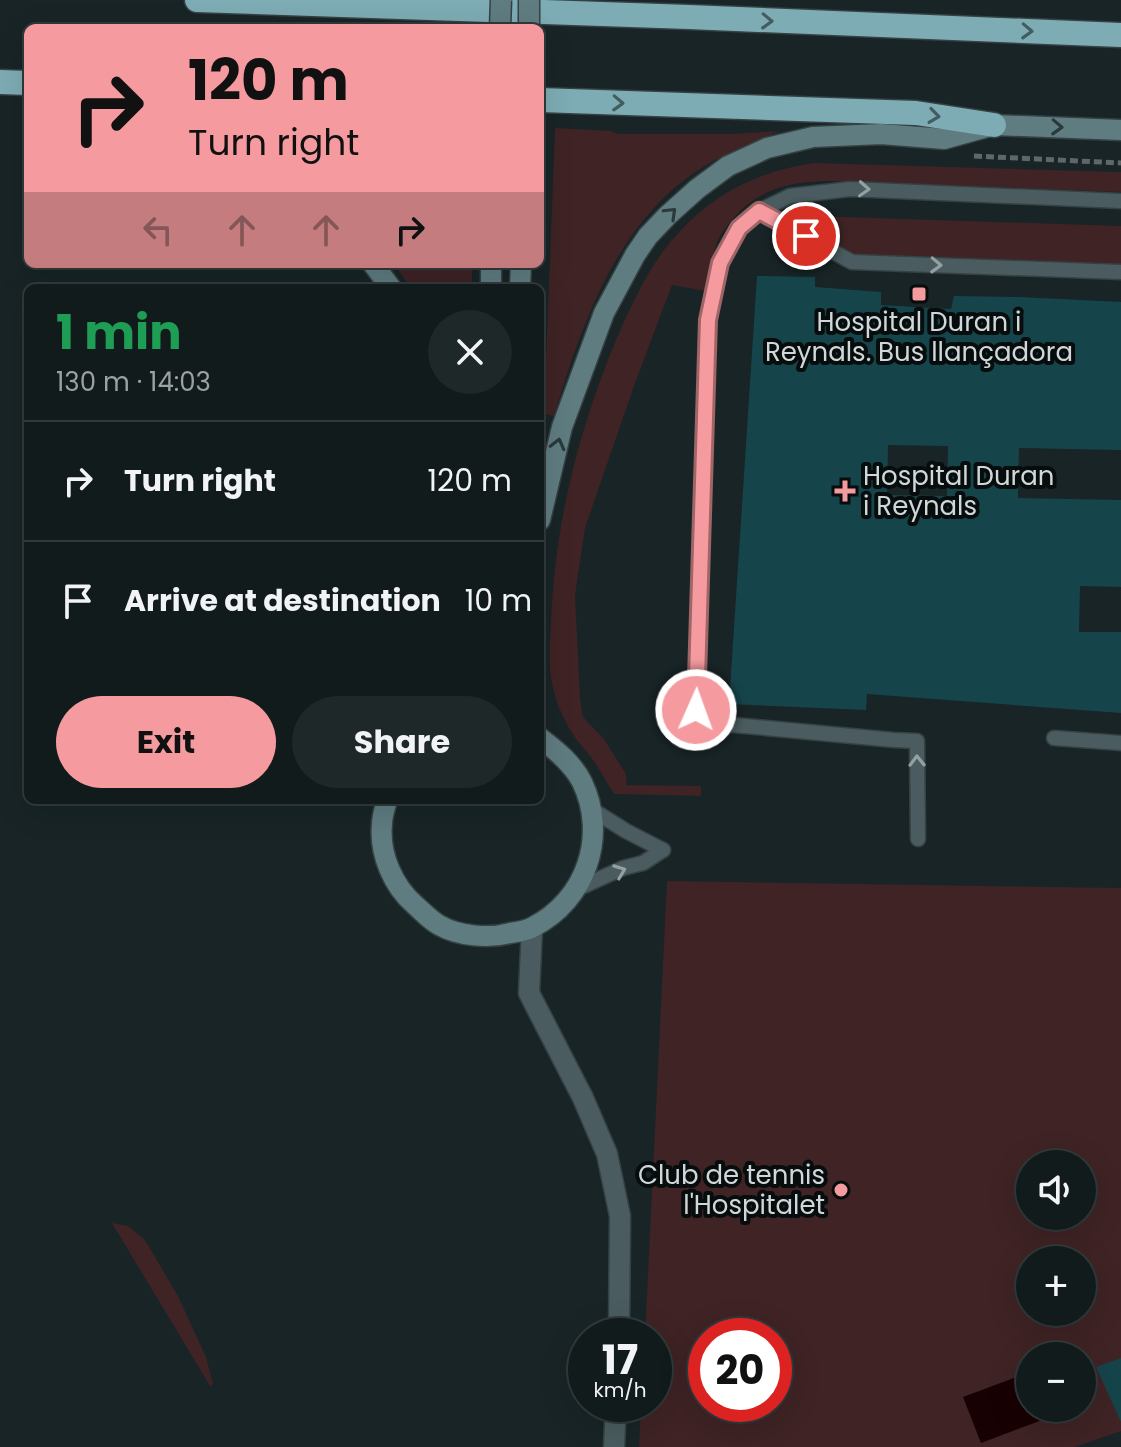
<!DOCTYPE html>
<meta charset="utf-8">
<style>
body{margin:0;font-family:Poppins,sans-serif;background:#1f2829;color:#f1f3f6;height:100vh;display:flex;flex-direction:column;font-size:30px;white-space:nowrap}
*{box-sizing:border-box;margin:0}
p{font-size:26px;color:#9ca1a3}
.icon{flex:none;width:44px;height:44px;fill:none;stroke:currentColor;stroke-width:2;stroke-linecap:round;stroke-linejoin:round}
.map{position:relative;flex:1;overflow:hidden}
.sheet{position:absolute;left:24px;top:284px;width:520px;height:520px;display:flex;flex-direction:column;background:#121b1c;border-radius:12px;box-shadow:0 8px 32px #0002,0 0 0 2px #31393b}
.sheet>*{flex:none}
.top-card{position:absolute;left:24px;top:24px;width:520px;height:244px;border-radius:12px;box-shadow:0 8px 32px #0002,0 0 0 2px #31393b;background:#f59b9f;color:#111;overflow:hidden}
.tools{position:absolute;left:1016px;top:1150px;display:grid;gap:16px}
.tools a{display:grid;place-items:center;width:80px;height:80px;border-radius:50%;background:#121b1c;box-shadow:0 8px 32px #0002,0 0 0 2px #31393b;font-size:40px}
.speed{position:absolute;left:568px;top:1318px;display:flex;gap:16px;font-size:40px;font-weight:700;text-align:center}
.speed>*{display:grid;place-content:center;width:104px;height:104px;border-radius:50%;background:#121b1c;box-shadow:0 8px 32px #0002,0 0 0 2px #31393b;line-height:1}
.speed small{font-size:20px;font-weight:400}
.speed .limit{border:12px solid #d22;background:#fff;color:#111}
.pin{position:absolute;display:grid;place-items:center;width:68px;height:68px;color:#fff;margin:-34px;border:4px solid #fff;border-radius:50%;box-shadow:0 2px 8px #0007}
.me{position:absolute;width:88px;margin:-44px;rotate:2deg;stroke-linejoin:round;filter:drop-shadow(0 0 6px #0008)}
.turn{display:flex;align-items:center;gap:28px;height:168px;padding:0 32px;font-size:36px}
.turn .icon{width:104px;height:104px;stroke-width:2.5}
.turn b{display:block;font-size:56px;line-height:68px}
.lanes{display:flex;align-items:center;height:76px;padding:0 32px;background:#0003;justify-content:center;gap:40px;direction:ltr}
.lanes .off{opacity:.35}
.round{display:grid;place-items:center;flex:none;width:84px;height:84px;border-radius:42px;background:#1f2829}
.headline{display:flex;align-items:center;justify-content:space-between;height:136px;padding:0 32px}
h1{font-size:48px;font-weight:700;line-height:60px;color:#1e9e55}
.button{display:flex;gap:16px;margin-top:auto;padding:16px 32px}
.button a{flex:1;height:92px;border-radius:48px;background:#f59b9f;color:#111;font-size:32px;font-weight:700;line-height:92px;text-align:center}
.button a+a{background:#1f2829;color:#f1f3f6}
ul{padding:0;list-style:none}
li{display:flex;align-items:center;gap:24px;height:120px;padding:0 32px;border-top:2px solid #31393b}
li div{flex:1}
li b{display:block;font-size:30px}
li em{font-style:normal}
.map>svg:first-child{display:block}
.green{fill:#3f2325;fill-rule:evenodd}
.water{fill:#180103}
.building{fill:#16444b;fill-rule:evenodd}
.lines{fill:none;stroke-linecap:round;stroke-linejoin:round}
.lane-casing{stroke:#354143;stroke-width:17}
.street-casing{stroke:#354143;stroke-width:23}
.secondary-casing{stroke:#354143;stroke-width:23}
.highway-casing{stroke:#354143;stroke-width:27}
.path{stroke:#5e686a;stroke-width:5;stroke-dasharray:8 4;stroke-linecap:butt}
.lane{stroke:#4a5c5f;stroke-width:14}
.street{stroke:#4a5c5f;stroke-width:20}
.secondary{stroke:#5f7c81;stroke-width:20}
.highway{stroke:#7eacb4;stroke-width:24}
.secondary-bridge-casing{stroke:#354143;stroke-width:23;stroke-linecap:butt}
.secondary-bridge{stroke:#5f7c81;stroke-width:20}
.oneway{stroke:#425c60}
.oneway2{stroke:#2a393b}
.oneway3{stroke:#94a0a2}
.route-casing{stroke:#9f6567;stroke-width:20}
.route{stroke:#f59b9f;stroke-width:14}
.poi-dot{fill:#f59b9f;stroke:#070c0d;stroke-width:3}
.labels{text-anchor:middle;stroke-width:8;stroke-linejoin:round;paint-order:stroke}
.poi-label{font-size:26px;fill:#d0d7d9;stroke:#070c0d}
</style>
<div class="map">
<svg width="1121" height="1447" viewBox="0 0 1121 1447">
<rect width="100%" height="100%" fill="#182426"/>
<g class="green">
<path d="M555 128 611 131 618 134H732L780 131C752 142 723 154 697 171 615 225 581 327 554 416L544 414Z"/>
<path d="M814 163 1121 172V192L832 181C793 181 757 188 731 221 726 227 720 235 717 242 712 258 709 275 705 291L672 285 634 386 585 528 575 595 580 698 583 717 604 739 626 774V785L701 786V796L614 794C607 784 602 773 595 763 590 755 582 747 576 739 565 723 556 704 552 684 548 664 550 643 551 623 554 526 579 429 616 340 633 301 651 261 681 230 718 191 761 171 814 163Z"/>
<path d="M814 216 1121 226V267L857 257 793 220Z"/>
<path d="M394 264H473L471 288H411Z"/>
<path d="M667 881 1121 888V1431L1075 1447H639L641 1404H654V1336H645ZM1030 1164H1082V1216H1030ZM1030 1260H1082V1312H1030ZM706 1336H774V1404H706ZM1030 1356H1082V1408H1030Z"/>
<path d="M112 1223 128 1226 145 1240 178 1296 206 1357 213 1384 210 1386Z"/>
</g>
<path class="water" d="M1030 1372V1408H1074L981 1443 963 1397Z"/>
<g class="building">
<path d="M757 276 815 277V287L881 292V305L951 309 954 296 1020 297 1121 302V450L1019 448 1018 498 1121 500V587L1080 586 1079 632H1121V713L867 694 866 710 729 704ZM888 445 948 446 947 496 887 495Z"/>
<path d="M1121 1358V1422L1096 1367Z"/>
</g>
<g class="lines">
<g class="lane-casing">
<g id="lane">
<path d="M759 211 852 262 1121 272"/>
<path d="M1054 738 1121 743"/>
<path d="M591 809 626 831 663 850"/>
<path d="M918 839 917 741 894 740 734 725H700L696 710 708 320 720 263 739 228 759 211 790 196 850 189 1121 201"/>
<path d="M575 890 623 868 643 863 663 850"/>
</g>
</g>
<g class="street-casing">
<g id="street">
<path d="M532 928 529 993 583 1098 607 1154 620 1216 619 1336"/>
<path d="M614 1447 616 1404"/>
</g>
</g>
<g class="secondary-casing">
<g id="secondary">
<path d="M373 264 391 288"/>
<path d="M491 288V264"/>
<path d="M520 288 521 264"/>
<path d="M540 520 562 427 604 313 635 255 648 236 668 215 697 189 728 166 767 148 813 137 881 134 944 139 994 125 1121 130"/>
<path d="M387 800C385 808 382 816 382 824 379 854 393 886 415 905 423 912 430 920 439 925 458 936 489 939 510 933 517 932 526 931 533 927 586 900 608 836 582 782 573 764 556 750 540 738"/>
</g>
</g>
<g class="highway-casing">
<g id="highway">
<path d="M197 0 689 17 1121 35"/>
<path d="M0 82 28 83"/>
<path d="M540 100 916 113 994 125"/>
</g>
</g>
<path class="path" d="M974 156 1121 163"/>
<use href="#lane" class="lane"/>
<use href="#street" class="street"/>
<use href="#secondary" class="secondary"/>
<use href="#highway" class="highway"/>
<g class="secondary-bridge-casing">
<g id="secondary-bridge">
<path d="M500 28 501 0"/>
<path d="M529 28V0"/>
</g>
</g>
<use href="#secondary-bridge" class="secondary-bridge"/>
</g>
<defs><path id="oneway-chevron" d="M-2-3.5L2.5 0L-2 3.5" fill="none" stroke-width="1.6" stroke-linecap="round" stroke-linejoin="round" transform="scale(2)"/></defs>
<g class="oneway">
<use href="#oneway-chevron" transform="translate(767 21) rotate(2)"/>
<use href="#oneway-chevron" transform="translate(1027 31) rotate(2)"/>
<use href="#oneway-chevron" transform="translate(618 103) rotate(2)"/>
<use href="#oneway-chevron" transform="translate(934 116) rotate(8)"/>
</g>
<g class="oneway2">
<use href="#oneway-chevron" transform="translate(1057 127) rotate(2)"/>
<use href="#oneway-chevron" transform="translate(671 213) rotate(-44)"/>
<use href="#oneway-chevron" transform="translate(558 444) rotate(-76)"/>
</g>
<g class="oneway3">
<use href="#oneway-chevron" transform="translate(864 189) rotate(3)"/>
<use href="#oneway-chevron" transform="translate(936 265) rotate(2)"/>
<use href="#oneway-chevron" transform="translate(917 761) rotate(-91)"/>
<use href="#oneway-chevron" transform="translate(620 871) rotate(-21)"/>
</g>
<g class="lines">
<g class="route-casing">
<path id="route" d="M696 710 708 320 720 263 739 228 759 211 806 236"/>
</g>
<use href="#route" class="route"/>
</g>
<g class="poi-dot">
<rect x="911" y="286" width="16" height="16" rx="4"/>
<path d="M841 479h8v8h8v8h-8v8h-8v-8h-8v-8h8z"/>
<circle cx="841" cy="1190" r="8"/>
</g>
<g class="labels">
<g class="poi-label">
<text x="919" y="331">Hospital Duran i<tspan x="919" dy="30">Reynals. Bus llançadora</tspan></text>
<text x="863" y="485" text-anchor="start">Hospital Duran<tspan x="863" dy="30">i Reynals</tspan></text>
<text x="825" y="1184" text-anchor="end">Club de tennis<tspan x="825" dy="30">l'Hospitalet</tspan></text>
</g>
</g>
</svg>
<div class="tools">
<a><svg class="icon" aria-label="sound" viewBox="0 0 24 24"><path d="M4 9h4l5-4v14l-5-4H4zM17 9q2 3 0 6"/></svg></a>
<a>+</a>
<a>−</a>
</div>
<div class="speed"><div>17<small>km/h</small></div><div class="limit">20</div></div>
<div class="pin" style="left:806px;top:236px;background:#d93025"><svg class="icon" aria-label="arrive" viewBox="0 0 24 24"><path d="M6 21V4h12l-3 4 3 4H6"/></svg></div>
<svg class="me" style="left:696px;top:710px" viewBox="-20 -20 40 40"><circle r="17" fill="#f59b9f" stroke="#fff" stroke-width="3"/><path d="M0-11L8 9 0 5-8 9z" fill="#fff"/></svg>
<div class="top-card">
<div class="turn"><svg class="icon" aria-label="right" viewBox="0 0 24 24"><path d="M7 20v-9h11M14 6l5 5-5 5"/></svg><div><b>120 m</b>Turn right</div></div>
<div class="lanes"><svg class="icon off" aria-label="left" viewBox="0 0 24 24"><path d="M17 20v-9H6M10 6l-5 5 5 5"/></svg><svg class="icon off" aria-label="ahead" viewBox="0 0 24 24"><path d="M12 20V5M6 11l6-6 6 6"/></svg><svg class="icon off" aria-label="ahead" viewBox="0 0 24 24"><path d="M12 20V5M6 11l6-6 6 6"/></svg><svg class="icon" aria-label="right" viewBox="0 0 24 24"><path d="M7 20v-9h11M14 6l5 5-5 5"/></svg></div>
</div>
<section class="sheet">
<div class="headline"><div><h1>1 min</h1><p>130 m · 14:03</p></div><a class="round"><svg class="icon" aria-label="close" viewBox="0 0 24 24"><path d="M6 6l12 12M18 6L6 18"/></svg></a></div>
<ul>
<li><svg class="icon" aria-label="right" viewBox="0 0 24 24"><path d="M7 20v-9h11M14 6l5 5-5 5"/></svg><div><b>Turn right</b></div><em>120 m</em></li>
<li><svg class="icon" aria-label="arrive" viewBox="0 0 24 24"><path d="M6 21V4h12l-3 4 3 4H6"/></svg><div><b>Arrive at destination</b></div><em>10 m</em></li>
</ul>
<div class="button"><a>Exit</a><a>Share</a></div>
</section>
</div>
